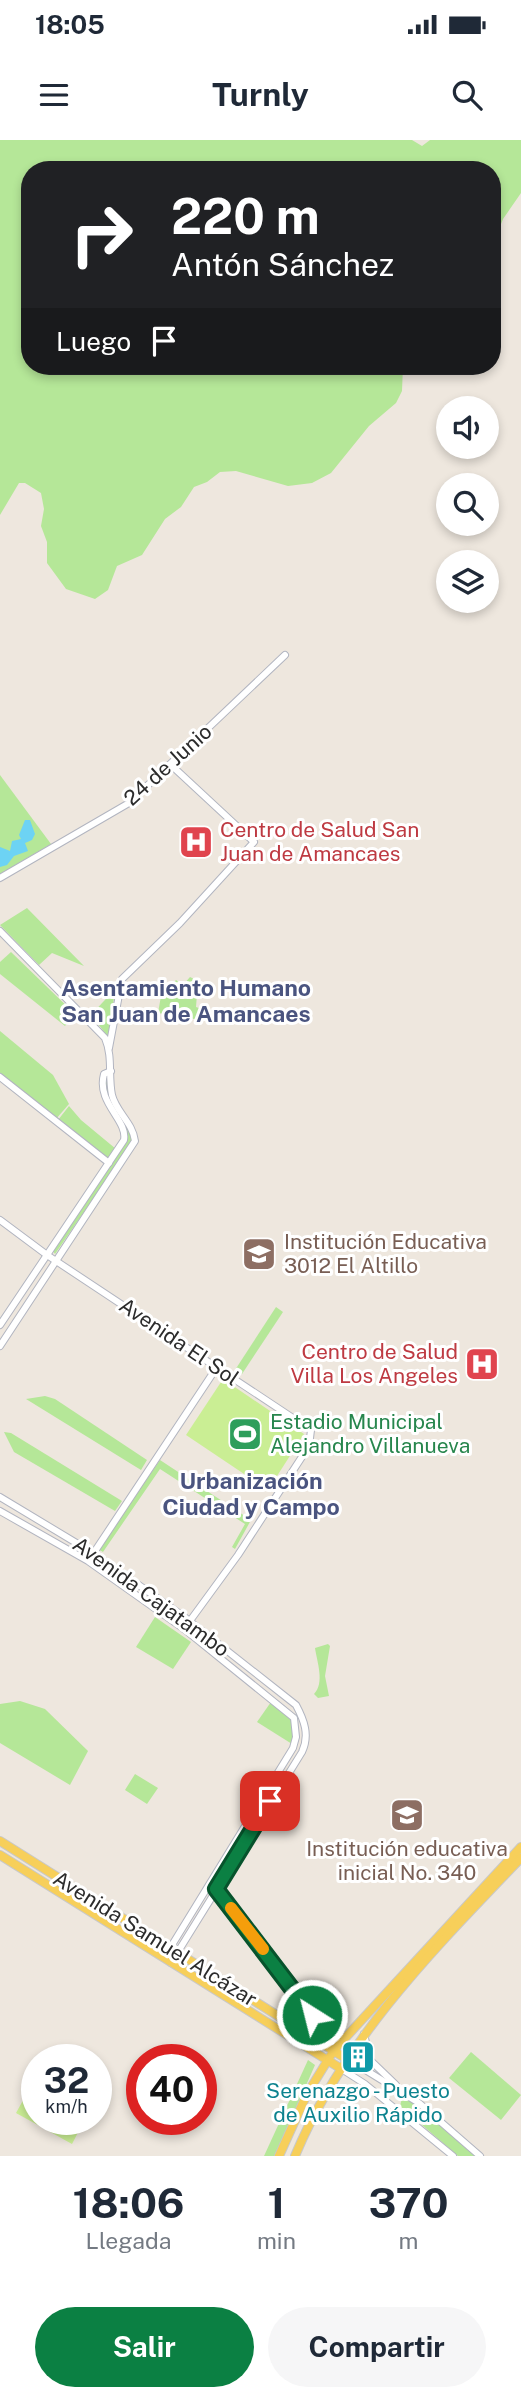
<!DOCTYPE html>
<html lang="es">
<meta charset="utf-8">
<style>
body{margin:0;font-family:"Public Sans",sans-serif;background:#f6f6f7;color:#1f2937;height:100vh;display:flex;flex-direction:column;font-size:26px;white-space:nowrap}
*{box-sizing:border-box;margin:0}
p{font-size:23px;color:#747a83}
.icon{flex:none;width:38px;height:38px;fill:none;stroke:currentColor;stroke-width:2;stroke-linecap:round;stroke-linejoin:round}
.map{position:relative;height:2016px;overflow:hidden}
.sheet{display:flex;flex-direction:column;background:#fff;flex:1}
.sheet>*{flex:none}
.guide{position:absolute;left:21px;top:21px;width:480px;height:214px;border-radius:28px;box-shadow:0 4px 10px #0003;background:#202124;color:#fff;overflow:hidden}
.buttons{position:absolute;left:436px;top:256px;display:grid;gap:14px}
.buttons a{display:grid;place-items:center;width:63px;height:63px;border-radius:50%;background:#fff;box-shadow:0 4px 10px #0003;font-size:35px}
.speed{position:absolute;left:21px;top:1904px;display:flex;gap:14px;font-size:35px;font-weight:700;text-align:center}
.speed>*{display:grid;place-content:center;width:91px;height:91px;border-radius:50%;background:#fff;box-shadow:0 4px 10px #0003;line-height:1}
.speed small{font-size:18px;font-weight:400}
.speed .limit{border:10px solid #d22;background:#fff;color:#111}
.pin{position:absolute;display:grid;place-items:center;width:60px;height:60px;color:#fff;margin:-30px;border-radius:14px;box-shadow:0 4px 10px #0006}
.me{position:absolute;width:77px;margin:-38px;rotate:324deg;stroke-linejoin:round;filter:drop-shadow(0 0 5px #0008)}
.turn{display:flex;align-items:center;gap:24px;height:147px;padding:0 35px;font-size:32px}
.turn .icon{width:91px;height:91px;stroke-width:2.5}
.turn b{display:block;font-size:49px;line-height:60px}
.then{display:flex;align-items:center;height:66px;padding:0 35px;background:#0003;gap:14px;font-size:26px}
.eta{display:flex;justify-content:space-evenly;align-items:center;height:119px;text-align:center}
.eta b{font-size:42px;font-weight:700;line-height:49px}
.cta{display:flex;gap:14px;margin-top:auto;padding:14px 35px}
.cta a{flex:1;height:80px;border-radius:42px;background:#0b8043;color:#fff;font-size:28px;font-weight:700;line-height:80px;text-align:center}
.cta a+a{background:#f6f6f7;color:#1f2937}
.status{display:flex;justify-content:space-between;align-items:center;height:49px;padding:0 35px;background:#fff;direction:ltr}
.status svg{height:19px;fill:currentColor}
header{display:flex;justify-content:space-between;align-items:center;height:91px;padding:0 35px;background:#fff;font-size:32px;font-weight:700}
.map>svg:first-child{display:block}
.green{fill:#b5e798}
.pitch{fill:#caee94}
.water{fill:#6dd3f4}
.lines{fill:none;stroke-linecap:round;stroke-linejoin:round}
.minor-casing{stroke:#b2b5c0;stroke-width:8}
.major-casing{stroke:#c8c8c8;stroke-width:10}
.minor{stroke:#fff;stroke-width:6}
.major{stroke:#f7cf5a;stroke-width:8}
.route-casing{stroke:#07532c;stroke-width:18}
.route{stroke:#0b8043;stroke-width:12}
.slow{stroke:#f59e0b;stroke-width:12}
.labels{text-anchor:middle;stroke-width:6;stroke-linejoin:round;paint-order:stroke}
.street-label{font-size:21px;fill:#2c2c2c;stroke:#fff}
.health-label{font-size:21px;fill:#be3a42;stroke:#fff;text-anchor:start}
.education-label{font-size:21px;fill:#785e54;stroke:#fff;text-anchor:start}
.leisure-label{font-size:21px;fill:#27864d;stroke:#fff;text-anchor:start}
.culture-label{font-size:21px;fill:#0d838f;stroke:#fff}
.neighbourhood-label{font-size:23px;font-weight:bold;fill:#4a547f;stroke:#fff}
</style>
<div class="status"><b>18:05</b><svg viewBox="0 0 49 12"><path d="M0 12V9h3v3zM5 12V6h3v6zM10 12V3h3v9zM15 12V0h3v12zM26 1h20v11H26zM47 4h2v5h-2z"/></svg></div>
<header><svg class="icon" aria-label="menu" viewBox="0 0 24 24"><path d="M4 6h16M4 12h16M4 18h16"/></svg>Turnly<svg class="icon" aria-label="search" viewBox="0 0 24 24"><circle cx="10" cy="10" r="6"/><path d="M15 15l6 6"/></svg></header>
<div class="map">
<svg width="521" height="2016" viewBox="0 0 521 2016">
<rect width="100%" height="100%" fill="#eee7de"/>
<g class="green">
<path d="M0 0H412L422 6 430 0H521V53L503 79 492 107V30H30V226H403L402 251 396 263 369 286 331 333 312 343 288 346 236 331 220 332 207 342 194 347 181 367 165 379 142 415 117 426 108 450 95 459 66 449 47 423V402L41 386 44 369 41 353 25 343H19L0 375Z"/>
<path d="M0 635 51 704 0 734Z"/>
<path d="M27 768 84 826 52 813 39 825 0 785Z"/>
<path d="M11 812 75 874 65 886 0 834V822Z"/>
<path d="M190 837 198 841 196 867 205 870 204 877 194 879 158 873 161 856 176 840 183 845Z"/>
<path d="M115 849 109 898 91 875Z"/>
<path d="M0 891 53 935 69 964 56 979 0 934Z"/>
<path d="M108 940 132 994V1002L55 1114 53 1111 127 999 126 990 111 970 104 944Z"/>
<path d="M69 966 81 980 116 1009 108 1018 58 980Z"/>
<path d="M276 1167 283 1172 242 1234 235 1230Z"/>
<path d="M45 1256 55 1259 147 1320 141 1330 26 1259Z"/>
<path d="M4 1292 11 1293 122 1361 115 1371 14 1312Z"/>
<path d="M160 1320 251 1380 235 1409 232 1407 245 1384 160 1329 103 1412 98 1409Z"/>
<path d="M155 1477 191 1502 173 1529 136 1507Z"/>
<path d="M328 1504 330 1506 325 1536 329 1556 318 1558 314 1554C325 1543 317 1522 315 1508Z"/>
<path d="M20 1561 45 1569 88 1611 70 1645 0 1603V1564Z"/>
<path d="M271 1562 292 1581V1604L257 1582Z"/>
<path d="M135 1634 158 1648 147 1664 125 1650Z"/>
<path d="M471 1912 521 1955 501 1980 449 1938Z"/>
<path d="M308 1920 315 1925 275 2016H264Z"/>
<path d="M402 1958H408L475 2016H458L400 1966Z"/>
</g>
<g class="pitch">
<path d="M223 1239 304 1294 268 1350 186 1295Z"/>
<path d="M37 1935V1979H85L72 2004 16 1973Z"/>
</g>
<path class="water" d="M25 680H30L35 694 32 700 25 703 28 711 14 716 7 725 0 727V707L10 711 12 701 21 699 19 695Z"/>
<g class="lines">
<g class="minor-casing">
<g id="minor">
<path d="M0 738 129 663 285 515"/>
<path d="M0 791 105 898C113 917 108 935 112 955 116 972 133 983 135 1001L0 1206"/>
<path d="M109 908 122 839 180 783 254 702 171 625"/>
<path d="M0 937 109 1023"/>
<path d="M0 1080 47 1115 311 1290 309 1306 238 1415 184 1489"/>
<path d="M0 1185 124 1000C128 980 96 963 104 934L111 931"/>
<path d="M0 1357 93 1413 183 1476 296 1565C304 1580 310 1595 302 1612L171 1823"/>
<path d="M0 1371 88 1421 184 1489 294 1578 296 1597 293 1608 164 1818"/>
<path d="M93 1414 217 1227"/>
<path d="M215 1749 329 1896 334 1910"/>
<path d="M364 1894 370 1920 396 1945"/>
<path d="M346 1918 419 1963 480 2016"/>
<path d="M340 1928 365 1944 453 2016"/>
</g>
</g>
<g class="major-casing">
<g id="major">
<path d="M0 1701 345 1918"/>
<path d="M0 1715 340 1928"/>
<path d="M279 2016 307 1954 334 1910 521 1707"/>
<path d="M295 2016C343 1900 435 1808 521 1718"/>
</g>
</g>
<use href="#minor" class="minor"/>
<use href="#major" class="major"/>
</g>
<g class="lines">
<g class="route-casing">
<path id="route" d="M270 1661 216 1749 312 1875"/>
</g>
<use href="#route" class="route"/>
<path class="slow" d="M231 1768 263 1809"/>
</g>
<defs>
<g id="hospital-square" transform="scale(1.75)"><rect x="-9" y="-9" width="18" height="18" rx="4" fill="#e0444e" stroke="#fff"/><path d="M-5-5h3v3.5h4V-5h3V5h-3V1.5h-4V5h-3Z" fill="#fff"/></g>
<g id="school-square" transform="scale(1.75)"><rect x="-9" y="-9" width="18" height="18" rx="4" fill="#8d6e63" stroke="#fff"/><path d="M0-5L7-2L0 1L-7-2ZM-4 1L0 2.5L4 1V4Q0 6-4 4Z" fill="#fff"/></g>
<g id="stadium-square" transform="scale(1.75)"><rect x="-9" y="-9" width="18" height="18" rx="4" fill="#2e9e5b" stroke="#fff"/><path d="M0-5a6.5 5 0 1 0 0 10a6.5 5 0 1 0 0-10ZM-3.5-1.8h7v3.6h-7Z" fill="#fff"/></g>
<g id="building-square" transform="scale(1.75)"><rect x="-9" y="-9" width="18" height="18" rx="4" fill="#0f9aa8" stroke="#fff"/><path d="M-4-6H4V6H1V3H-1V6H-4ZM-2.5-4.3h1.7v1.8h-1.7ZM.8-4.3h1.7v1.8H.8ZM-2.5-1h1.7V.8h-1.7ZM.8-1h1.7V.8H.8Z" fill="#fff"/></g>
</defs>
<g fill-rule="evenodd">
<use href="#hospital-square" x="196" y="702"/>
<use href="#school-square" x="259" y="1114"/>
<use href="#hospital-square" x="482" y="1224"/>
<use href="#stadium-square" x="245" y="1294"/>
<use href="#school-square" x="407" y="1675"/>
<use href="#building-square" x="358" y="1917"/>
</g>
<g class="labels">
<g class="street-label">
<text transform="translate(168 625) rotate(-42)" y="7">24 de Junio</text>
<text transform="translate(179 1202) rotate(34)" y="7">Avenida El Sol</text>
<text transform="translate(151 1457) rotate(36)" y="7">Avenida Cajatambo</text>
<text transform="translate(155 1799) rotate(32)" y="7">Avenida Samuel Alcázar</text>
</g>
<g class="health-label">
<text x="220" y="697">Centro de Salud San<tspan x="220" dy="24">Juan de Amancaes</tspan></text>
<text x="458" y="1219" text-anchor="end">Centro de Salud<tspan x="458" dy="24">Villa Los Angeles</tspan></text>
</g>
<g class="education-label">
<text x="284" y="1109">Institución Educativa<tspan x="284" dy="24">3012 El Altillo</tspan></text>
<text x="407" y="1716" text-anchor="middle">Institución educativa<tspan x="407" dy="24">inicial No. 340</tspan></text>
</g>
<g class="leisure-label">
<text x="270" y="1289">Estadio Municipal<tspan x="270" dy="24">Alejandro Villanueva</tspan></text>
</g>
<g class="culture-label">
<text x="358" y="1958">Serenazgo - Puesto<tspan x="358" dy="24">de Auxilio Rápido</tspan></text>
</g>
<g class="neighbourhood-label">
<text x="186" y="856">Asentamiento Humano<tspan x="186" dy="26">San Juan de Amancaes</tspan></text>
<text x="251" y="1349">Urbanización<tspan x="251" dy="26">Ciudad y Campo</tspan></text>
</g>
</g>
</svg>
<div class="buttons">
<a><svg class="icon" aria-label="sound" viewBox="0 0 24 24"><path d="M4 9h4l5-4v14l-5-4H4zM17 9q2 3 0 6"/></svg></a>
<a><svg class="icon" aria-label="search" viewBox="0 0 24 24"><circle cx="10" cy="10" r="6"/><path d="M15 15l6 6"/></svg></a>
<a><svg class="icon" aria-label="layers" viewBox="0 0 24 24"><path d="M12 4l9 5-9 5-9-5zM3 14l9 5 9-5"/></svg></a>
</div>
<div class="speed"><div>32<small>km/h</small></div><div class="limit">40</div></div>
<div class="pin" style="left:270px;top:1661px;background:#d93025"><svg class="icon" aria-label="arrive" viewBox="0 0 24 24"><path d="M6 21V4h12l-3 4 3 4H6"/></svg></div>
<svg class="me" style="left:312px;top:1875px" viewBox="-20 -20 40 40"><circle r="17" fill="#0b8043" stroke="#fff" stroke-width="3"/><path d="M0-11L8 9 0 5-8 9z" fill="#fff"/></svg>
<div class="guide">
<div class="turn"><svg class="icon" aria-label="right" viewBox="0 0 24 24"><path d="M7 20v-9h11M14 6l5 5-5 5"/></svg><div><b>220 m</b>Antón Sánchez</div></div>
<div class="then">Luego<svg class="icon" aria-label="arrive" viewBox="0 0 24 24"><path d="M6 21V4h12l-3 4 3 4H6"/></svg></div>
</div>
</div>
<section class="sheet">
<div class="eta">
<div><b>18:06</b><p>Llegada</p></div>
<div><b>1</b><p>min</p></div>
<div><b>370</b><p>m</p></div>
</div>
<div class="cta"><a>Salir</a><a>Compartir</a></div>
</section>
